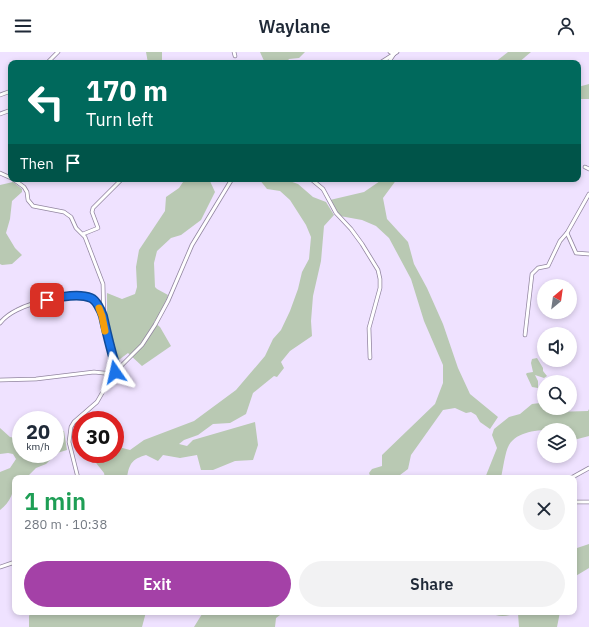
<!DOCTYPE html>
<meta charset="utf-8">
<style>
body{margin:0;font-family:"IBM Plex Sans",sans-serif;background:#f2f2f3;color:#1f2937;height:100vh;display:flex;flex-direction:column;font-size:15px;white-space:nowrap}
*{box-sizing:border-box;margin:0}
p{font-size:13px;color:#747a83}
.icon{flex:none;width:22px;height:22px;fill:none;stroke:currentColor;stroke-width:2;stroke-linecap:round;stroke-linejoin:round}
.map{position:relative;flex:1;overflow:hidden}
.details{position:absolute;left:12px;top:423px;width:565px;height:140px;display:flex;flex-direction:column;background:#fff;border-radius:8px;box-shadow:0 2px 6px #0003}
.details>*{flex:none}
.banner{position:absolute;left:8px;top:8px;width:573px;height:122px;border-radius:8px;box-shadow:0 2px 6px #0003;background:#00695c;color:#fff;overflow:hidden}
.needle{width:26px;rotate:29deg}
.buttons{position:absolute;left:537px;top:227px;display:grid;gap:8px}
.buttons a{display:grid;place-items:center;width:40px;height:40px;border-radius:50%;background:#fff;box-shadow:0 2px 6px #0003;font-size:20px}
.speed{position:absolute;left:12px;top:359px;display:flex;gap:8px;font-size:20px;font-weight:700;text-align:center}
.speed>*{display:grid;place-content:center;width:52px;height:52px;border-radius:50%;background:#fff;box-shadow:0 2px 6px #0003;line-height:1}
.speed small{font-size:10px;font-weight:400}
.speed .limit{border:6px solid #d22;background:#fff;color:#111}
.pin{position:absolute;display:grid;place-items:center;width:34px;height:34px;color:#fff;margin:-17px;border-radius:8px;box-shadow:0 2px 6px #0006}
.me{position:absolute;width:44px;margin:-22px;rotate:349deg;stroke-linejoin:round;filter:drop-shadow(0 0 3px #0008)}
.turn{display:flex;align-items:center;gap:14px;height:84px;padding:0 12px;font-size:18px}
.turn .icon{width:52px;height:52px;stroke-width:2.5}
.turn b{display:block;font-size:28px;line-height:34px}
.then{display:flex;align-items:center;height:38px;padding:0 12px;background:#0003;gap:8px;font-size:15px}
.round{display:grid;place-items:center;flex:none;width:42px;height:42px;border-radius:21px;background:#f2f2f3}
.overview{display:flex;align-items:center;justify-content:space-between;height:68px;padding:0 12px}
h1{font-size:24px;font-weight:600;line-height:30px;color:#1e9e55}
.action{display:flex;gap:8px;margin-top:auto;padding:8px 12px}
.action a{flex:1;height:46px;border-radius:24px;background:#a441a7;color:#fff;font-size:16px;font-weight:600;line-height:46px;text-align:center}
.action a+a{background:#f2f2f3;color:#1f2937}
header{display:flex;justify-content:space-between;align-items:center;height:52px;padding:0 12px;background:#fff;font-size:18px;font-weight:600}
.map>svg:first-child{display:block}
.green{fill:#b9c9b3}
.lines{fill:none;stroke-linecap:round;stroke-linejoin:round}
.minor-casing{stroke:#9286a0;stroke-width:4.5}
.minor{stroke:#fff;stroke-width:3}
.route-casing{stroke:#114b97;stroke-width:10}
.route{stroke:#1a73e8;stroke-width:7}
.slow{stroke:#f59e0b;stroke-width:7}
</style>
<header><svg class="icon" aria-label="menu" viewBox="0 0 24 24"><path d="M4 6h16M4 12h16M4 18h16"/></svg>Waylane<svg class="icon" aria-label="person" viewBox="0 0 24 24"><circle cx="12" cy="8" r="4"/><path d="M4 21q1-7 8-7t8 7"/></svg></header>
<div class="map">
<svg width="589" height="575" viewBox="0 0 589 575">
<rect width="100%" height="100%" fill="#efe2ff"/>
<g class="green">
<path d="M146 0H162V11H148Z"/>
<path d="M260 0H305L299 6 289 7 286 11H265Z"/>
<path d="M508 0H531L518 11H494Z"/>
<path d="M589 32V47H578V35Z"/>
<path d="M185 127H209L215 140 201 168 181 183 171 186 157 199 154 211 155 235 157 237 168 243 162 260 154 270 160 275 171 294 142 314 128 301 116 310 107 274V241L122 247 135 242 137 235 136 215 139 198 165 159 166 145 179 136Z"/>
<path d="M259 127H284L298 132 313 145 326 150 334 163 324 174 321 209 313 244 311 269 312 284 290 299 281 310 284 316 277 325 274 324 253 341 246 362 230 371 213 372 198 383 184 388 179 392 187 394 193 388 255 370 258 393 253 408 235 409 213 418H201L197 403 180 406 163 403 158 409 146 403C132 407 129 412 127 426H105L104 421 89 402H115V394L130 398 144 388 194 369 236 338 265 304 273 287 281 278 290 259 298 237 302 220 309 207 311 185 306 173 290 148 280 139 267 137Z"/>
<path d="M383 127H397L383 146 387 167 408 190 414 212 427 236 443 272 458 316 470 342 498 365 490 377 480 370 476 363 471 360 466 361 455 356 443 358 411 403 408 417 396 426H371L369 421 372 417 382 414V403L435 352 443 331V313L424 269 411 227 389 186 376 174 362 168 340 164 330 148 364 140Z"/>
<path d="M13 130 22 137V140L12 149 10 167 6 181 15 196 22 203 12 212 2 213 0 212V133Z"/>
<path d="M537 306 543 316V319L547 324 544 326 535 323 538 329V336L532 335 526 322 527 321 533 320 531 311 532 307Z"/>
<path d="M540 351 544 354V356H548L554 360 588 359 589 357V384L570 389V378C552 378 520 375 509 393 505 400 503 417 501 426H485L497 396 492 383 494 377 509 365 520 362 532 352Z"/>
<path d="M0 376 10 385 21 387V402H55V378L64 379 67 398 57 401 46 412 36 416 26 426H15C15 438 10 451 0 458V420L10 416 16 407 13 402 8 401 0 402Z"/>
<path d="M589 492V516L574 525V497Z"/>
<path d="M31 560H146L142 575H29V564Z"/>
<path d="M225 560H284L276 566 275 575H194L202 562 217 563Z"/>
<path d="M489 560H560L557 575H519L518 561C507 564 499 566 489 560Z"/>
</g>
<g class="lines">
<g class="minor-casing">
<g id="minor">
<path d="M234 0 235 4"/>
<path d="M47 11 58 0"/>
<path d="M380 11 397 0"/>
<path d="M388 11 394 2 390 0"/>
<path d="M0 43 11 39"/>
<path d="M0 62 11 58"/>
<path d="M585 115 589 117"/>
<path d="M0 121 11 126"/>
<path d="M13 127 24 135 27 140 28 148 33 154 64 160 71 165 76 176 85 185 103 232 104 274 117 318"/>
<path d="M311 127 323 137 336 161 351 177 362 192 378 218 380 227V236L369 276 370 306"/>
<path d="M567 181 576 201 589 202"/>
<path d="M83 182 98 176 92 160 93 156 122 127"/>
<path d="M0 271C4 266 11 261 17 258 30 251 79 238 92 247 97 250 100 257 102 262"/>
<path d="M525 283 532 222 538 216 548 214 560 189 567 181 589 142"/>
<path d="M0 328 36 327 94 320 113 322"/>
<path d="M78 426 69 390 71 375 74 370 97 350 113 322 142 293 155 273 168 249 192 193 232 127"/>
<path d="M571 426 589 416"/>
<path d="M574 450H589"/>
<path d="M0 515 15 510"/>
</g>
</g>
<use href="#minor" class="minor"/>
</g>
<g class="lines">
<g class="route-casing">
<path id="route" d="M47 248C59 245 79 241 91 246 96 248 101 258 103 264 107 282 111 300 117 318L115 320"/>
</g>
<use href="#route" class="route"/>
<path class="slow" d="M99 256 102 264 105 279"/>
</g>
</svg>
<div class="buttons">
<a><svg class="needle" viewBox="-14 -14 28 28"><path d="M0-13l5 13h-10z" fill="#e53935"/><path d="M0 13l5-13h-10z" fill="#747a83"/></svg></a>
<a><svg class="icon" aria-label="sound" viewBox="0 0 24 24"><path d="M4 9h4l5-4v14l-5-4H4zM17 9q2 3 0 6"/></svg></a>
<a><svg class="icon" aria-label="search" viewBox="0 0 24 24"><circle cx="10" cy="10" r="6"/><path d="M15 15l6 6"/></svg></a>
<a><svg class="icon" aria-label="layers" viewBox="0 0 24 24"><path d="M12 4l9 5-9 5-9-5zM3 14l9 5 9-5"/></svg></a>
</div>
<div class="speed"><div>20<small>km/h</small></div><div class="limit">30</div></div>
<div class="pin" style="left:47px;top:248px;background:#d93025"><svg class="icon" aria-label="arrive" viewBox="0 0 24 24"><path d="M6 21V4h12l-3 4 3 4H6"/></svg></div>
<svg class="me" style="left:115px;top:320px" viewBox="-20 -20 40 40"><path d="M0-17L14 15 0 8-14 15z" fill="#1a73e8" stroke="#fff" stroke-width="4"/></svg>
<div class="banner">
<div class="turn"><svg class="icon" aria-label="left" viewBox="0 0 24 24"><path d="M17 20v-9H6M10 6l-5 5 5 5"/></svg><div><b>170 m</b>Turn left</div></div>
<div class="then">Then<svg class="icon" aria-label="arrive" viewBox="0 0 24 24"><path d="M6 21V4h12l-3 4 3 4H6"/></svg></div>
</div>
<section class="details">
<div class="overview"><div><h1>1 min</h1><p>280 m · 10:38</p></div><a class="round"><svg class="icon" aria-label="close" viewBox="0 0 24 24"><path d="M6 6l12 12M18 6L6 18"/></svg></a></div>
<div class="action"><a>Exit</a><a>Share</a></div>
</section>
</div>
